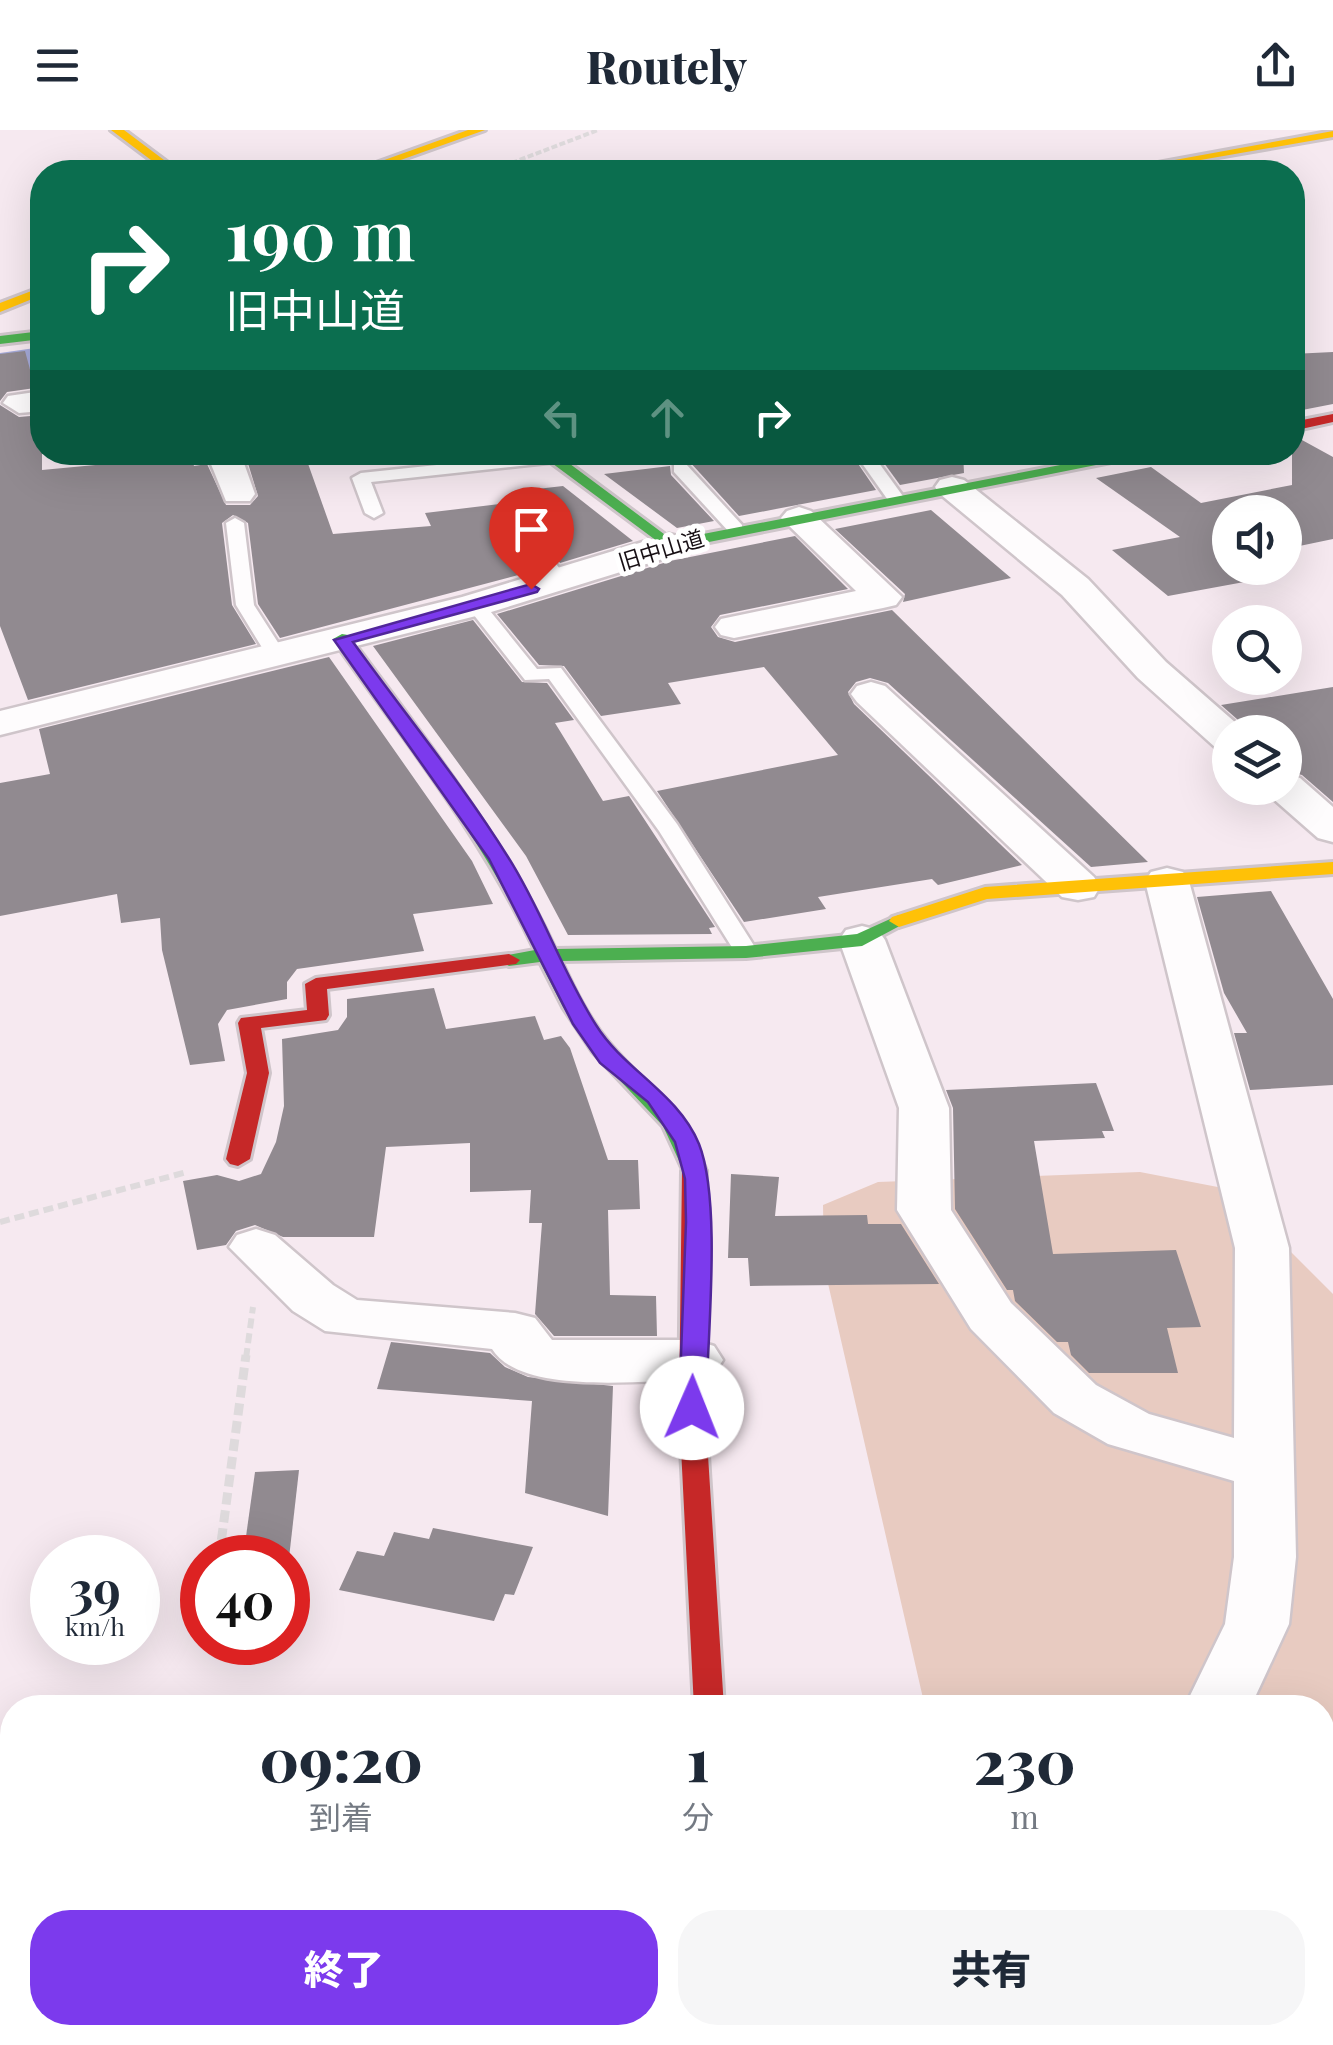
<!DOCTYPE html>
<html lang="ja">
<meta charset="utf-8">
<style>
body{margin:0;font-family:"Playfair Display","Noto Sans JP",serif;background:#f6f6f7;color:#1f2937;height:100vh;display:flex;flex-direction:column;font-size:38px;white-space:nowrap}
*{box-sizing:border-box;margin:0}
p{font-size:32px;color:#747a83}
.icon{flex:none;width:55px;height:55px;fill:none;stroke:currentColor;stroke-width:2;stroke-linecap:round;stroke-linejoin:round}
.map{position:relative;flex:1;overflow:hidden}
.details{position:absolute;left:0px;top:1565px;width:1335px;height:350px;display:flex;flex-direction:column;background:#fff;border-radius:40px 40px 0 0;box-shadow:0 10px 40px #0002}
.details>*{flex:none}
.top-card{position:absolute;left:30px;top:30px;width:1275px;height:305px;border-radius:40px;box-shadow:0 10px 40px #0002;background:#0b6e4f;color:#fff;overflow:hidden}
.controls{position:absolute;left:1212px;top:365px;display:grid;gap:20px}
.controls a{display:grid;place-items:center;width:90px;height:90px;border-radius:50%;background:#fff;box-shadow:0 10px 40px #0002;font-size:50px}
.speed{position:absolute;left:30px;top:1405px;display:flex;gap:20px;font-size:50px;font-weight:700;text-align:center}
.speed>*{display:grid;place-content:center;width:130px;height:130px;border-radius:50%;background:#fff;box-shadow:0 10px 40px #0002;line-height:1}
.speed small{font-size:25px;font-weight:400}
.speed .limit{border:15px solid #d22;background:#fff;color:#111}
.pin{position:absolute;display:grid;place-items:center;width:85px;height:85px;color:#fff;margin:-102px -42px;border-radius:50% 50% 50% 0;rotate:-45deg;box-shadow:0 0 10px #0007}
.pin .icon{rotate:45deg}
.me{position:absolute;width:110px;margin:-55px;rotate:1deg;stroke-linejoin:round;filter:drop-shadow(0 0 8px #0008)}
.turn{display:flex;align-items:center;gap:35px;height:210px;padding:0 30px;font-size:45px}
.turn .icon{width:130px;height:130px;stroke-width:2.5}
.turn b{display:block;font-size:70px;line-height:85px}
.lanes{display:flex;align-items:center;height:95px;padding:0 30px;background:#0003;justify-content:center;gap:50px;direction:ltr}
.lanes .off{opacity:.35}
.eta{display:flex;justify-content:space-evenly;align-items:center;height:170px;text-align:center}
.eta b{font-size:60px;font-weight:800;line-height:70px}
.primary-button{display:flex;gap:20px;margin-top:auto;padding:20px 30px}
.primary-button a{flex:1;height:115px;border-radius:40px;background:#7c3aed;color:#fff;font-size:40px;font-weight:800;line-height:115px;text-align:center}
.primary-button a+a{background:#f6f6f7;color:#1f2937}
header{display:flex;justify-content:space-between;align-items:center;height:130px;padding:0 30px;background:#fff;font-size:45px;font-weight:800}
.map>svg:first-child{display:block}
.green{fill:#e8cbc1}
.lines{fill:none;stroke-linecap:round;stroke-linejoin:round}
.canal{fill:#a5aad9;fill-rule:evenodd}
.building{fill:#918a90}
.lane-casing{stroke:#cfc5ca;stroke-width:5}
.street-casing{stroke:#cfc5ca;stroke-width:5}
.fast-casing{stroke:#cfc5ca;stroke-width:6}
.slow-casing{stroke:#cfc5ca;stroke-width:6}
.jam-casing{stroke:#cfc5ca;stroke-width:6}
.path-far2{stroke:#dedadc;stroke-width:4;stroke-dasharray:6 2.5;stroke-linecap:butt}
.path-far1{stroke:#dedadc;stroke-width:6;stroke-dasharray:10 5;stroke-linecap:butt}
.path{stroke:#dedadc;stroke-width:9;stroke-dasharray:12 6;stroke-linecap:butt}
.lane{fill:#fefcfd;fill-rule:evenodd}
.street{fill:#fefcfd;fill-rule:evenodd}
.fast{fill:#4caf50;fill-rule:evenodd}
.slow{fill:#ffc107;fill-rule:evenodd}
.jam{fill:#c62828;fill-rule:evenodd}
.route{fill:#7c3aed;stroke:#51269a;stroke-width:2.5}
.labels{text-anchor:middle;stroke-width:10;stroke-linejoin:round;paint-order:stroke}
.far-street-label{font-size:22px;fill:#170f14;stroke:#fff}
</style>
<header><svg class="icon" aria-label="menu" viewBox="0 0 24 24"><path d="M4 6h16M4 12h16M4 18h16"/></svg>Routely<svg class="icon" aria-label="share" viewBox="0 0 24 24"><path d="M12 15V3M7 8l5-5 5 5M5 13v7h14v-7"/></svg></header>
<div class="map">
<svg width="1333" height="1915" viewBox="0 0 1333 1915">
<rect width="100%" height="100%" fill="#f6e9f0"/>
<path class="green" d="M1140 1042 1228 1059 1333 1164V1915H1013L1010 1903 1322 1902V1578L925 1577 824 1136 823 1075 878 1052Z"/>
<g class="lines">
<path class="canal" d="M42 217V237L0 243V223Z"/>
</g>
<g class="building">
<path d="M25 221 35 258 7 262 0 271V224Z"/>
<path d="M1333 222V274L1292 282V224Z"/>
<path d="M0 275 19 287 42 285V340L191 326 194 336 207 334 226 375H250L258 366 247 330 306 328 333 404 431 396 425 383 517 372 511 362 563 356 633 411 560 433 534 399 523 397 513 407 537 440 280 508 258 474 248 393 233 385 222 393 232 475 256 514 28 570 0 496Z"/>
<path d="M1302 310 1333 327V409L1285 419V382H1230V438H1252L1266 448 1168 466 1112 420 1180 407 1096 348 1151 337 1201 373 1292 355V312Z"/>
<path d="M673 322H850L876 360 739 386 689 331 680 330Z"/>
<path d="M876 322H963L964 343 900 355Z"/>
<path d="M670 336 671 345 714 391 677 398 604 344Z"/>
<path d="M931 380 1011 448 903 472 905 464 835 399Z"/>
<path d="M795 406 848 459 720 485 711 497 718 507 735 512 892 480 1148 732 1091 737 888 553 870 548 856 552 848 562 854 574 1022 735 938 755 932 749 818 767 826 779 744 792 657 661 838 625 764 537 668 553 681 574 601 586 564 536 539 535 497 484 670 431Z"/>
<path d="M473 490 522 552 547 553 574 590 555 593 603 671 629 666 715 797 709 798 712 804 568 805 526 726 373 516Z"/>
<path d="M329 527 472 731 493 774 413 784 424 821 297 839 287 852V869L227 880 218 894 225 931 190 935 162 820 160 788 121 793 117 764 0 786V653L50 644 39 599Z"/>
<path d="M1333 557V672L1302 645 1285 641V602H1247L1246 597 1221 575Z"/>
<path d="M1271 761 1333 869V955L1250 960 1234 903H1247L1224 863 1197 767Z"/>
<path d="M434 858 446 899 535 886 544 910 561 906 570 918 608 1030H638L640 1079 608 1080 610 1165 656 1166 657 1206H554L535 1184 542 1093H529L531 1060 470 1062V1013L386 1017 374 1107H283L255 1095 236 1101 226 1115 197 1120 183 1051 217 1045 239 1051 261 1044 276 1012 284 976 282 909 338 900 347 887V869Z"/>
<path d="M1096 953 1114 1001H1102L1105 1008 1034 1011 1053 1124 1176 1120 1201 1197 1167 1198 1178 1243H1089L1071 1225 1068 1212H1057L1015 1171 1013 1160H1007L955 1079 953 978 946 960Z"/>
<path d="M731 1044 779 1047 775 1086 867 1085 868 1094H901L939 1154 750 1156 748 1128H728Z"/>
<path d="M391 1212 490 1223 505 1237 528 1247 613 1256 608 1386 525 1363 532 1271 377 1259Z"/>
<path d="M299 1340 289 1428H243L255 1342Z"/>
<path d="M433 1398 533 1417 514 1465 505 1464 494 1491 339 1460 357 1421 384 1426 394 1402 429 1409Z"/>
</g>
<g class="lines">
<g class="lane-casing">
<g id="lane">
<path d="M854 322H871L905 369 902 373H890Z"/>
<path d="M551 323 557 324V332L371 352 383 383 374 388 365 383 352 348 361 343Z"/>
<path d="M674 334H686L742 395V403H730L674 342Z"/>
<path d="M235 388 244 393 254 475 286 525 283 529H269L236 475 226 393Z"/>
<path d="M525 400 531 401 566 447V455H552L516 405Z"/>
<path d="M475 469 482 471 537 539 561 538 677 694 758 822 754 827H738L659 701 549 549 525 550 466 475Z"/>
</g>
</g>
<g class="street-casing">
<g id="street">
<path d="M42 261V281L19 283 3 273 8 266Z"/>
<path d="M206 322H240L255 364 250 371H226Z"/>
<path d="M952 347 964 350 1088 449 1166 532 1244 600 1230 602V621L1216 618 1138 548 1062 465 940 364 935 357 940 350Z"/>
<path d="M799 377 811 381 902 467 896 475 883 478 734 508 721 505 715 497 721 489 856 461 781 388 787 381Z"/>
<path d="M669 404 682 407 687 415 682 423 488 483 0 605V581L462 467Z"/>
<path d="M871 552 885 556 1094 747 1100 757 1094 767 1078 770 1062 767 857 572 851 564 857 556Z"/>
<path d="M1285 644 1300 648 1333 677V712L1318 708 1270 666 1264 658H1285Z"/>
<path d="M1167 738 1183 742 1189 751 1289 1118 1296 1427 1289 1494 1250 1578H1184L1225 1494 1234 1427V1351L1108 1314 1054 1283 971 1199 897 1080 899 978 839 810 846 800 862 796 878 800 885 810 949 978 951 1080 1011 1173 1096 1255 1149 1284 1234 1308 1235 1118 1145 751 1151 742Z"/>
<path d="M256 1099 275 1105 333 1155 357 1170 515 1183 535 1188 552 1210H694L714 1216 723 1230 714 1244 694 1250C643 1250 521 1266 492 1219L325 1201 293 1181 229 1117 237 1105Z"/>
<path d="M0 1654 12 1657V1714L0 1710Z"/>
<rect x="1322" y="1712" width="11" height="60"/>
<path d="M191 1902H265L262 1915H188Z"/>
<rect x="689" y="1902" width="74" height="13"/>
<path d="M850 1902H1015L1020 1915H856Z"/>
</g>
</g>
<g class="fast-casing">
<g id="fast">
<path d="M42 201V209L0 214V206Z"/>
<path d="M537 322H554L672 410 1128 322H1161L669 420Z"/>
<path d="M342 504 348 505C423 607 501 704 555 819L746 816 857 804 899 785 909 791 862 816 746 828 561 831C574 859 588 888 608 912 649 961 682 976 706 1041L702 1046H686L663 996 593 922 563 877 540 832 509 836 498 830 502 826 535 820C482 706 405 611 333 509Z"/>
</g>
</g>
<g class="slow-casing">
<g id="slow">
<path d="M111 0H124L180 42H167Z"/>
<path d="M468 0H485L367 42H351Z"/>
<path d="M1333 1V7L1132 42H1109Z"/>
<path d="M42 157V165L0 182V173Z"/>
<path d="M1333 732V744L987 769 899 797 889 791 892 787 985 757Z"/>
</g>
</g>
<g class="jam-casing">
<g id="jam">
<path d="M1333 284V292L1292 301V292Z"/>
<path d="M509 824 520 830 516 834 327 859 329 885 326 890 261 898 269 943 250 1029 238 1036 230 1034 226 1029 247 943 238 893 241 888 307 880 305 854 316 848Z"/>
<path d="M694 1034 706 1041 705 1278 724 1578H694L679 1278 682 1041Z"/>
</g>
</g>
<path class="path-far2" d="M488 42 598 0"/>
<g class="path-far1">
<path d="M0 1092 187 1042"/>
<path d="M246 1228 253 1177"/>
</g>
<g class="path">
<path d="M219 1428 246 1225"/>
<path d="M205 1512V1516"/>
</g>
<use href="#lane" class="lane"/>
<use href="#street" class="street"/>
<use href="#fast" class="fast"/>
<use href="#slow" class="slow"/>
<use href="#jam" class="jam"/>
</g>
<path class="route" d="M531 454 539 459 537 462 353 512C404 583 462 653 508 727 542 780 562 842 596 895 624 940 678 963 699 1014 722 1072 707 1211 706 1278L692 1287 679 1278 686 1092 685 1049 675 1012 648 972 600 933 573 894 489 729 334 510Z"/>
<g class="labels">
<g class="far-street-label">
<text transform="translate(661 420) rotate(-17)" y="8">旧中山道</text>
</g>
</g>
</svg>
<div class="controls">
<a><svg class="icon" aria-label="sound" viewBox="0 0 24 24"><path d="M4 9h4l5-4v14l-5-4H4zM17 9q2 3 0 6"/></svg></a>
<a><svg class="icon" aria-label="search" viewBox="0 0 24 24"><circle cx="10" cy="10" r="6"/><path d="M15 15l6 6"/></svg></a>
<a><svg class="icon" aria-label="layers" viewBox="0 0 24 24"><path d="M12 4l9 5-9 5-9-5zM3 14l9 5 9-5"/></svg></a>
</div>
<div class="speed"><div>39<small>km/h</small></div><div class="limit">40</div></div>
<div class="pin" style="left:531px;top:459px;background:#d93025"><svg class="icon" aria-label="arrive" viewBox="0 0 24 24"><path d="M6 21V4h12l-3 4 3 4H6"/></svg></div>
<svg class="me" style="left:692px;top:1278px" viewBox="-20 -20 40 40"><circle r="19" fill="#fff"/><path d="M0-13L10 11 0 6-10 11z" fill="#7c3aed"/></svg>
<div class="top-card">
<div class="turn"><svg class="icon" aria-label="right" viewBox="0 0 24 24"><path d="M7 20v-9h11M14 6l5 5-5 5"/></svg><div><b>190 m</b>旧中山道</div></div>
<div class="lanes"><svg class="icon off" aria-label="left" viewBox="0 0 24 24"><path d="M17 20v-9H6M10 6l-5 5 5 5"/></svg><svg class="icon off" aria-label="ahead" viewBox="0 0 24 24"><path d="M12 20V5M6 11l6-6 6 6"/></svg><svg class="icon" aria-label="right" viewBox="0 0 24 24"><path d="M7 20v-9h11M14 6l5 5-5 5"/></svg></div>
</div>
<section class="details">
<div class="eta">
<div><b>09:20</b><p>到着</p></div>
<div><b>1</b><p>分</p></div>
<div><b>230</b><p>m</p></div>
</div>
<div class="primary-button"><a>終了</a><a>共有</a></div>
</section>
</div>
